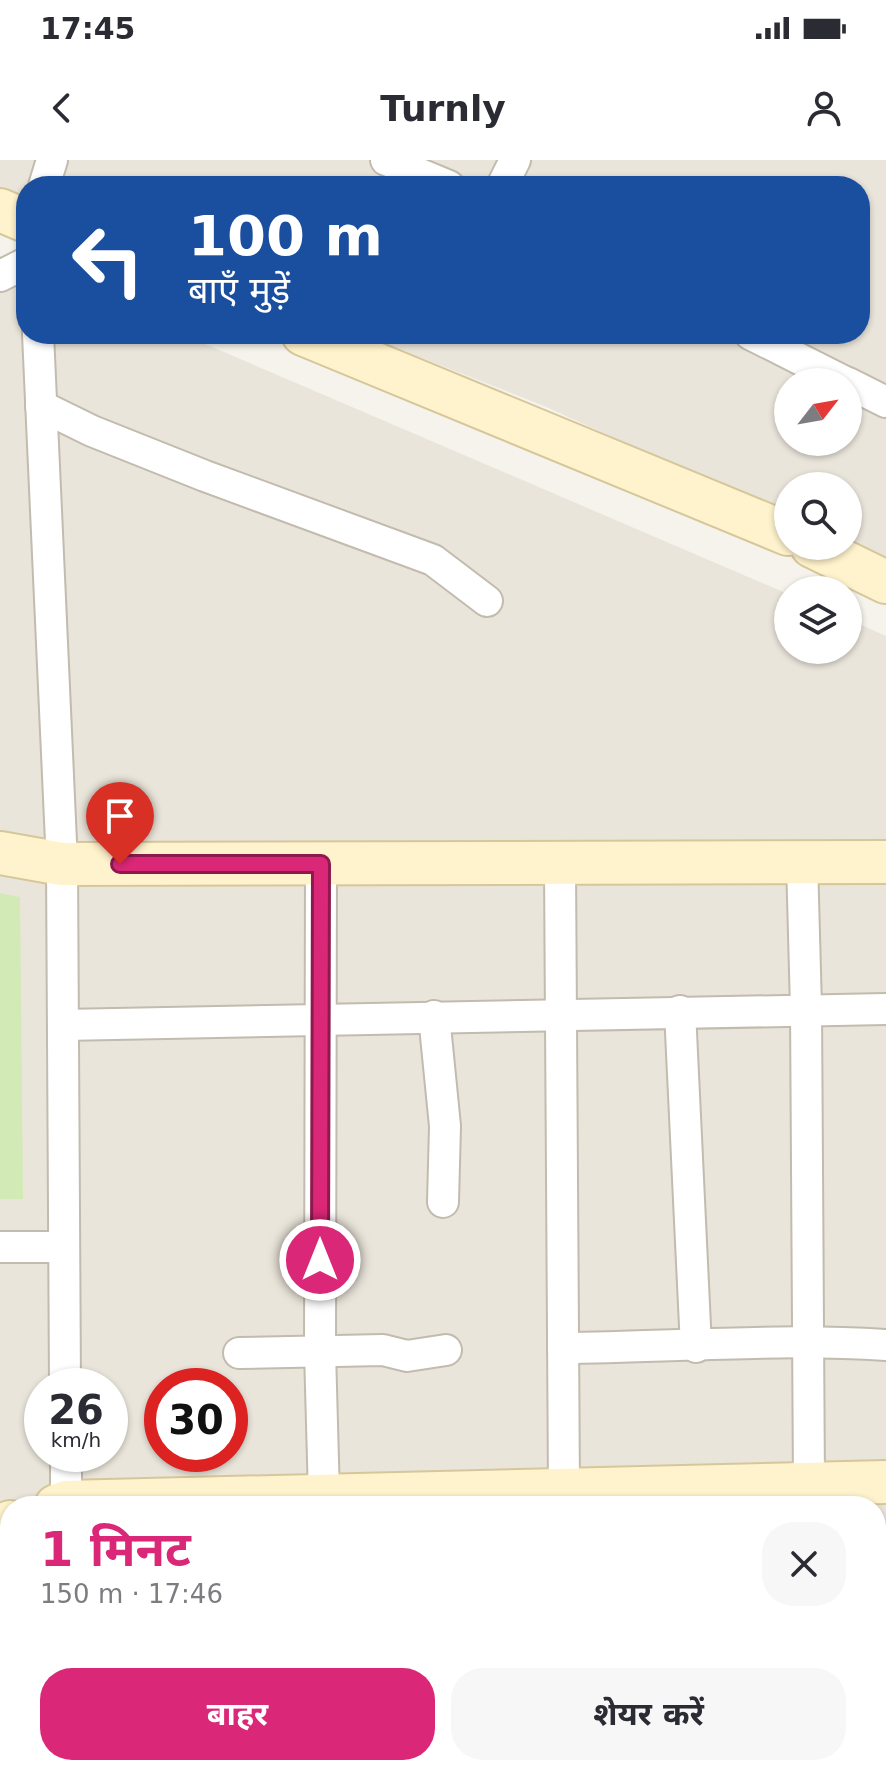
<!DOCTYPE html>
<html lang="hi">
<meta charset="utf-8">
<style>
body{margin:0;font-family:"DejaVu Sans","Noto Sans Devanagari",sans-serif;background:#f7f7f7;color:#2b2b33;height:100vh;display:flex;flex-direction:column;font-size:30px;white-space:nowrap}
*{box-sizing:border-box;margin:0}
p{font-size:26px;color:#7c7c81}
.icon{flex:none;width:44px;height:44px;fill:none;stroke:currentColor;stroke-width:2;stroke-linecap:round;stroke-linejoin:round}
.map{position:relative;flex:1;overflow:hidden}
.side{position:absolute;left:0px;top:1336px;width:886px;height:280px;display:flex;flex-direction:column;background:#fff;border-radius:32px 32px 0 0;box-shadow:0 2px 6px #0004}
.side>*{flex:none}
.banner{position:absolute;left:16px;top:16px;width:854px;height:168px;border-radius:32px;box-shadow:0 2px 6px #0004;background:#1a4fa0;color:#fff;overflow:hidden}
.needle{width:52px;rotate:59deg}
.controls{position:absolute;left:774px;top:208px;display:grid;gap:16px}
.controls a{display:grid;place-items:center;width:88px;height:88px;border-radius:50%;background:#fff;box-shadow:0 2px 6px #0004;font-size:40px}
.speed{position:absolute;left:24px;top:1208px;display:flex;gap:16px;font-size:40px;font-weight:700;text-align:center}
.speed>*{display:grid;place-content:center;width:104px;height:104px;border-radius:50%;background:#fff;box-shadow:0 2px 6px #0004;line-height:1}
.speed small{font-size:20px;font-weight:400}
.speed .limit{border:12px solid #d22;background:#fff;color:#111}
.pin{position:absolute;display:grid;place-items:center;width:68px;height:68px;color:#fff;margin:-82px -34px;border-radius:50% 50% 50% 0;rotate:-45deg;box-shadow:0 0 8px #0007}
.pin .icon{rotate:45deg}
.me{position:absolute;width:88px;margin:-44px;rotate:0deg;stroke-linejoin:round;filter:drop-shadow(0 0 6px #0008)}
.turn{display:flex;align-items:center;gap:28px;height:168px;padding:0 40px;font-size:36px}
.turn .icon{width:104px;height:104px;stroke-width:2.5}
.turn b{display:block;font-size:56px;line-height:68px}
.round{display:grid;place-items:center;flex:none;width:84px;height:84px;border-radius:32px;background:#f7f7f7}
.summary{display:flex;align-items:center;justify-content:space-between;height:136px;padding:0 40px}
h1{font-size:48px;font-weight:700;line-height:60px;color:#db2777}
.primary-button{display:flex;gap:16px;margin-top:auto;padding:16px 40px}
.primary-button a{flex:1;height:92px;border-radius:32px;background:#db2777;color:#fff;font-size:32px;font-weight:700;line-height:92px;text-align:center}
.primary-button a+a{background:#f7f7f7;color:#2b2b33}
.status{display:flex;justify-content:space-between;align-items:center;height:56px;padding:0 40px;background:#fff;direction:ltr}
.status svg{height:22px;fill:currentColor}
header{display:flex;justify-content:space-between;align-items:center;height:104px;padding:0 40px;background:#fff;font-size:36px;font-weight:700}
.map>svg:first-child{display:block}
.residential{fill:#eae5da;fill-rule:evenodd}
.green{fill:#d2eab5}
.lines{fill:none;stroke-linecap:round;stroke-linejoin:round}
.street-casing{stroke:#c2bbae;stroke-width:34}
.secondary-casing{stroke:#d6c79b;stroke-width:46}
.street{stroke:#fff;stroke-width:30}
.secondary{stroke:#fff3cd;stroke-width:42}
.route-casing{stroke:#8e194d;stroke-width:20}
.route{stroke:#db2777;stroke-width:14}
</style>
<div class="status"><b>17:45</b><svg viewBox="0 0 49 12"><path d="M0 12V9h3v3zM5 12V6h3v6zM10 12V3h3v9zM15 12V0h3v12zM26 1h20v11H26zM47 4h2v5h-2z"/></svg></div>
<header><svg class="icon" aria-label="back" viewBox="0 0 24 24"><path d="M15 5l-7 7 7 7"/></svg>Turnly<svg class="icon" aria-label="person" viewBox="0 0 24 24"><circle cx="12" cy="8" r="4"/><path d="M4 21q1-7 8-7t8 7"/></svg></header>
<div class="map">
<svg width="886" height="1616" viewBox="0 0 886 1616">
<rect width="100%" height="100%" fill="#f6f3ec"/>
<g class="residential">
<path d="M0 0H886V410L848 386V326H788V357L544 246 361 174H860V26H26V43L0 32ZM788 222H848V282H788Z"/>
<path d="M0 96 26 107V174H182L788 434V490H848V459L886 476V1616H0ZM42 1226H110V1294H42ZM162 1226H230V1294H162ZM10 1346H876V1606H10Z"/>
</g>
<path class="green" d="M0 733 20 737 23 1039H0Z"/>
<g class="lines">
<g class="street-casing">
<g id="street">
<path d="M386 0 449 26"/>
<path d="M44 26 52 0"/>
<path d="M502 26 515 0"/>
<path d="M0 116 26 103"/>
<path d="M38 174 62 704 65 1226"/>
<path d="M750 174 845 222"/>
<path d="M848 223 886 242"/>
<path d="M41 246 92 271 205 316 433 400 487 441"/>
<path d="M802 701 806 848 809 1325"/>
<path d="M321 704 320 1191 324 1337"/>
<path d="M560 705 564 1329"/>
<path d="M680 851 696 1187"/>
<path d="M434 856 445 966 443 1042"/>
<path d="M63 865 886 849"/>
<path d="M0 1087H63"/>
<path d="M563 1188C671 1187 779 1178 886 1185"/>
<path d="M239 1193 383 1190 407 1196 446 1190"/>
<path d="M66 1294V1346"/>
<path d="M876 1472H886"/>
<path d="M75 1606V1616"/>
<path d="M225 1606V1616"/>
<path d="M391 1606V1616"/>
<path d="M548 1606V1616"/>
</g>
</g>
<g class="secondary-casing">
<g id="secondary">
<path d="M0 50 26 61"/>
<path d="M303 174 788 374"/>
<path d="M812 386 886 422"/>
<path d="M0 693 62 704 886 702"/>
<path d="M56 1346 66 1342 886 1322"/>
<path d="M0 1366 10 1362"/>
</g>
</g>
<use href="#street" class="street"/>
<use href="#secondary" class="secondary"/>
</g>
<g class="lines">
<g class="route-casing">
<path id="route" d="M120 704H321L320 1100"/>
</g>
<use href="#route" class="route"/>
</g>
</svg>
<div class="controls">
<a><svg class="needle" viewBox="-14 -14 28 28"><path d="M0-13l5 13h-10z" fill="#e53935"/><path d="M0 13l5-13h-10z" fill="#7c7c81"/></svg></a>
<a><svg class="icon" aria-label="search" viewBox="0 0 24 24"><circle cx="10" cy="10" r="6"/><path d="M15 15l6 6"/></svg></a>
<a><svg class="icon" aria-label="layers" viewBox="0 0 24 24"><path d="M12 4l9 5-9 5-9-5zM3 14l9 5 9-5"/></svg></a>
</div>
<div class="speed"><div>26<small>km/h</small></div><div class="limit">30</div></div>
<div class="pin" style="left:120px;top:704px;background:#d93025"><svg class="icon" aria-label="arrive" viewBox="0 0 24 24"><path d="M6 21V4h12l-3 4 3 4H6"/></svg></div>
<svg class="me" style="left:320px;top:1100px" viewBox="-20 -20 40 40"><circle r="17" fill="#db2777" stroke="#fff" stroke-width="3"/><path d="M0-11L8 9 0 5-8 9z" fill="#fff"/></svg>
<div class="banner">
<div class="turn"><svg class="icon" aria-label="left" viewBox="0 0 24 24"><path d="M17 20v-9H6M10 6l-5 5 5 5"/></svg><div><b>100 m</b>बाएँ मुड़ें</div></div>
</div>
<section class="side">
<div class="summary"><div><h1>1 मिनट</h1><p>150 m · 17:46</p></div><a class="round"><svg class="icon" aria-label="close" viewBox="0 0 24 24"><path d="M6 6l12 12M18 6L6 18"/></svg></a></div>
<div class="primary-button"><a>बाहर</a><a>शेयर करें</a></div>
</section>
</div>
